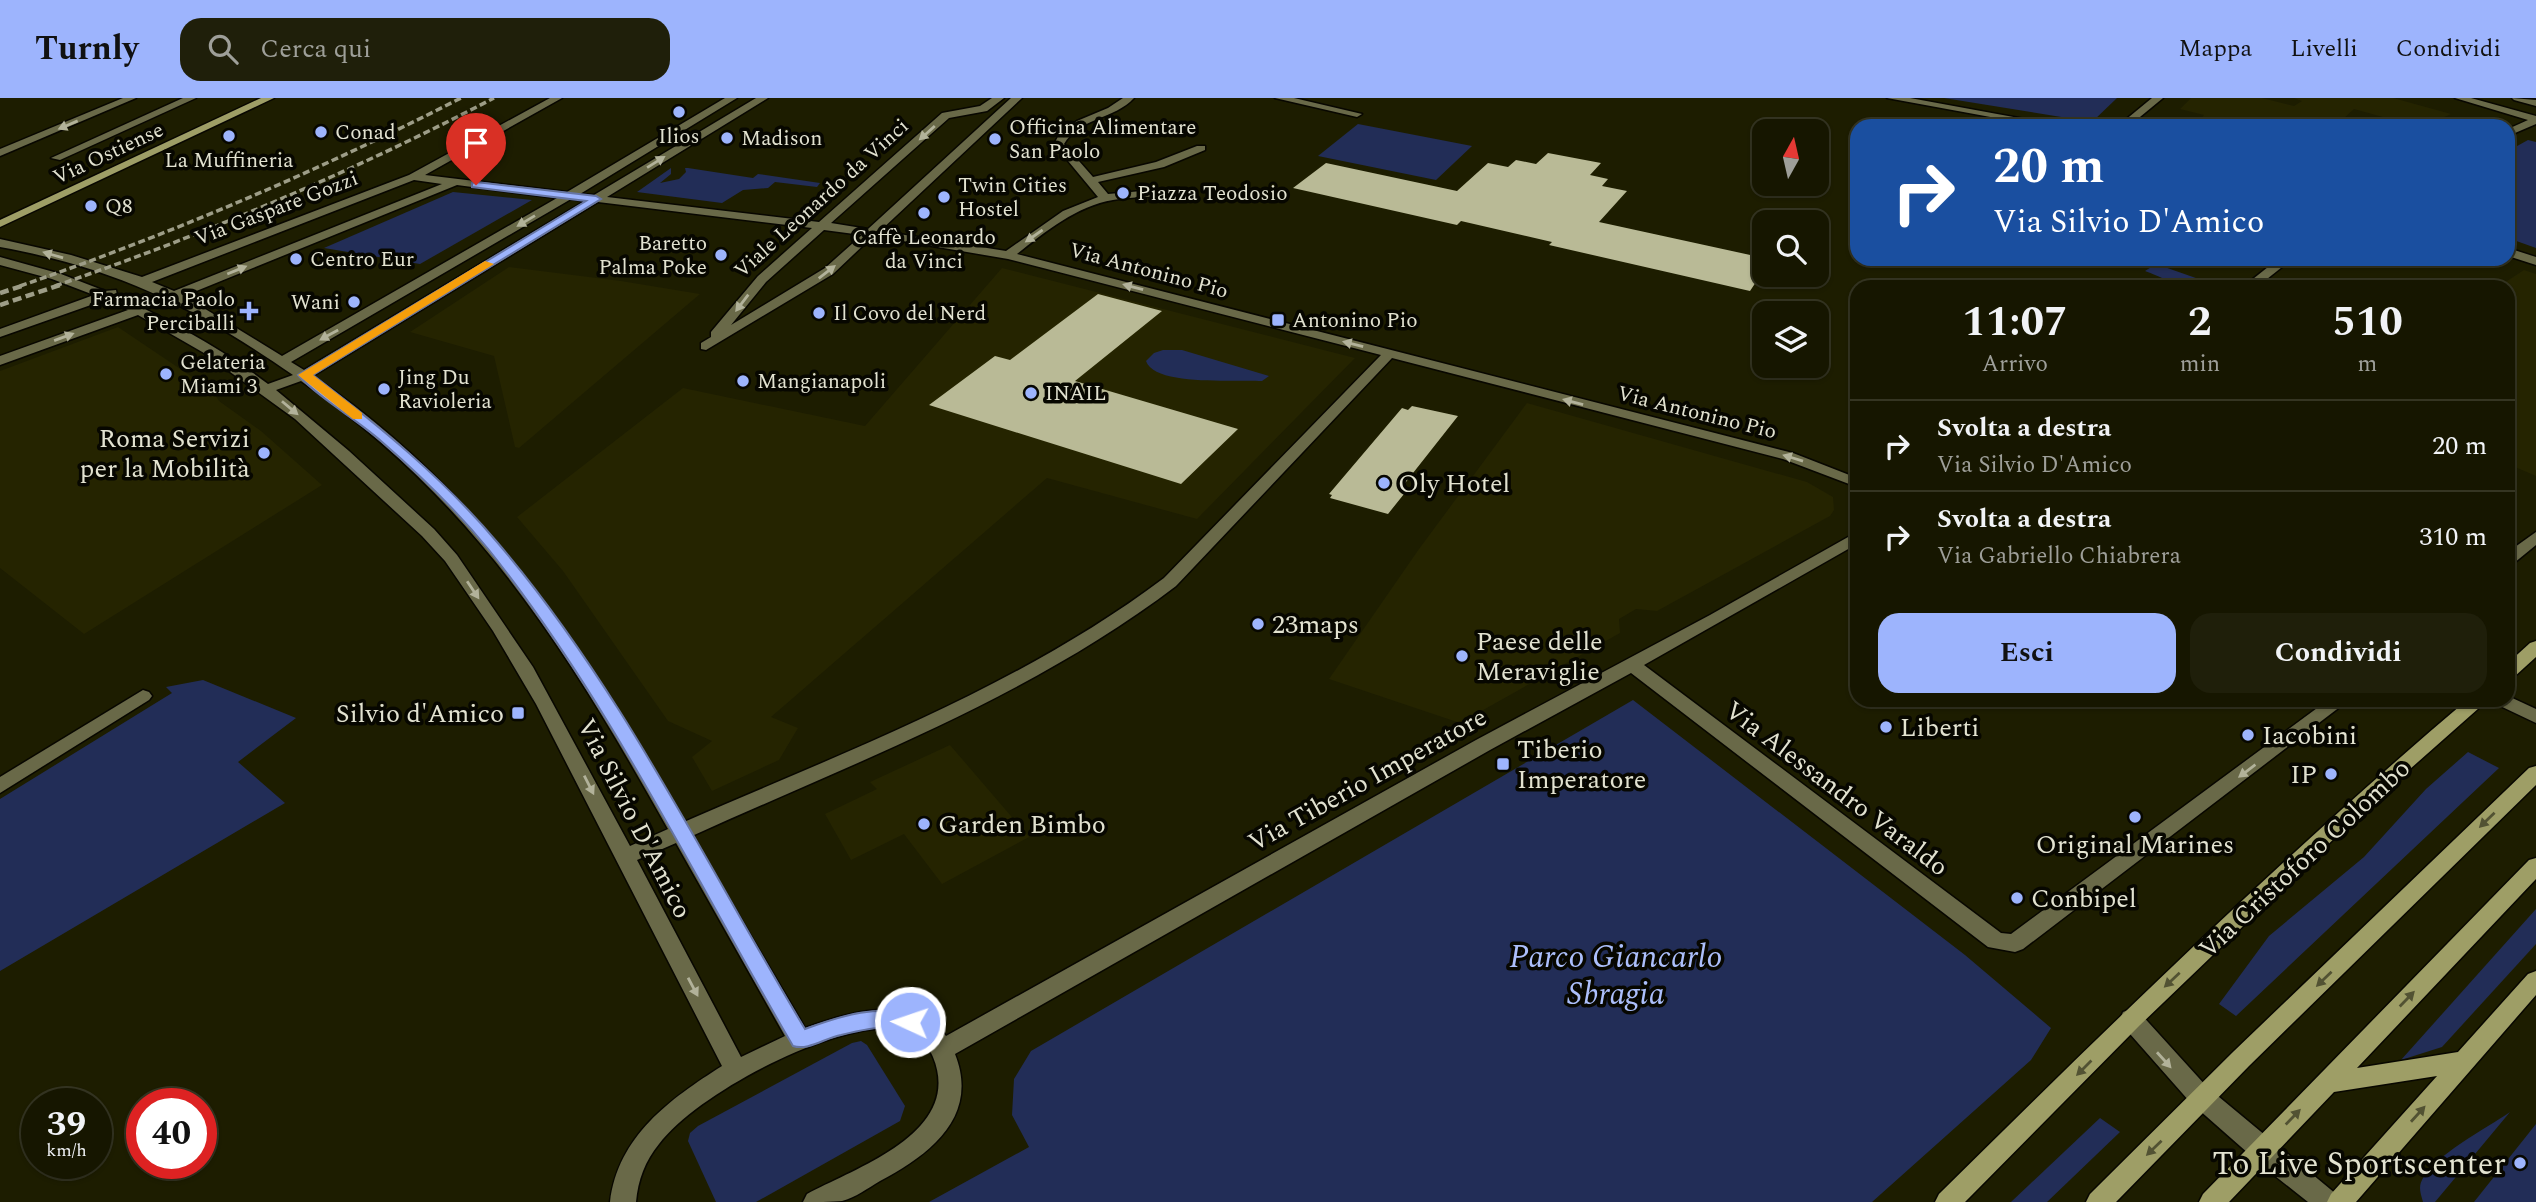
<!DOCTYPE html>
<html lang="it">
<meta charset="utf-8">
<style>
body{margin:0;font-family:Spectral,serif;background:#1f1f0a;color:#f1f3f6;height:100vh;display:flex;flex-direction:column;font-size:26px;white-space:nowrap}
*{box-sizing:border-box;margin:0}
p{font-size:23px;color:#9e9f99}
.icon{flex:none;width:38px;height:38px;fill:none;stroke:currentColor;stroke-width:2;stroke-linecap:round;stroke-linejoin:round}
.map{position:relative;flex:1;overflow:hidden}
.side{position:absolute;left:1850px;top:182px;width:665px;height:427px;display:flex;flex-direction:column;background:#161600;border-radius:21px;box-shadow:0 2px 5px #0004,0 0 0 2px #353522}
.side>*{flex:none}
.guide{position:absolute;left:1850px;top:21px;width:665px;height:147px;border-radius:21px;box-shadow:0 2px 5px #0004,0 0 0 2px #353522;background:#1a4fa0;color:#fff;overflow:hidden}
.needle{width:46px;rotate:8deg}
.controls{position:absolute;left:1752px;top:21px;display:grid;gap:14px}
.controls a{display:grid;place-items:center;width:77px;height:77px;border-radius:14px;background:#161600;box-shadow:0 2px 5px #0004,0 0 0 2px #353522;font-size:35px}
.speed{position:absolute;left:21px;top:990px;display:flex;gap:14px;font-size:35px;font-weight:700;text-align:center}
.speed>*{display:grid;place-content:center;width:91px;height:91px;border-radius:50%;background:#161600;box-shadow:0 2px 5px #0004,0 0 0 2px #353522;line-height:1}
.speed small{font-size:18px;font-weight:400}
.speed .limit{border:10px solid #d22;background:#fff;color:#111}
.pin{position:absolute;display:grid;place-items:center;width:60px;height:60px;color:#fff;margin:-72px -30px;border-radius:50% 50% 50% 0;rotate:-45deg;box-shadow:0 0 7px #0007}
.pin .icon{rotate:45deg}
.me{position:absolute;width:77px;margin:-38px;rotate:273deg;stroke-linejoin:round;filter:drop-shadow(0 0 5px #0008)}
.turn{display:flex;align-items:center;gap:24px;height:147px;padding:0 28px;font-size:32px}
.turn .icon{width:91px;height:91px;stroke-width:2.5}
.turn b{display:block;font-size:49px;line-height:60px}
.eta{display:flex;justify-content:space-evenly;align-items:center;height:119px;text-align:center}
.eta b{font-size:42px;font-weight:700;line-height:49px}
.primary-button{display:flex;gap:14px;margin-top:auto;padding:14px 28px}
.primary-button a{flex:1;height:80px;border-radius:21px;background:#9db4fd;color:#111;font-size:28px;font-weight:700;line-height:80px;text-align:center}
.primary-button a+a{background:#1f1f0a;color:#f1f3f6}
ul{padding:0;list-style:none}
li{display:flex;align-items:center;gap:21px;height:91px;padding:0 28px;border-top:2px solid #353522}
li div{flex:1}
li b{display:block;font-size:26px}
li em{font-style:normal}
header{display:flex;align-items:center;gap:42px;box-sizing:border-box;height:98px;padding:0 35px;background:#9db4fd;color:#111}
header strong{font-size:33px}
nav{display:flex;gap:38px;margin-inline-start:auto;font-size:24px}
.search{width:490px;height:63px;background:#1f1f0a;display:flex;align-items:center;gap:18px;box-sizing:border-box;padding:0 24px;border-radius:21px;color:#9e9f99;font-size:26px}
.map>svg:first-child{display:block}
.built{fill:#252400}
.green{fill:#222d57}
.building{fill:#b9ba96}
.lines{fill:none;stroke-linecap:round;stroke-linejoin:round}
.minor-casing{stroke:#080700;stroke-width:3}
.major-casing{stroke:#080700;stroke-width:3}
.minor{fill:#696948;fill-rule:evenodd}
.major{fill:#9e9e66;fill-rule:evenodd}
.rail-far1{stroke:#9d9d87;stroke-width:3.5;stroke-dasharray:7 3.5;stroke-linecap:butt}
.rail{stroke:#9d9d87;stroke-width:4.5;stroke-dasharray:9 4.5;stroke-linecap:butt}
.oneway{fill:#b2b29a}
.oneway2{fill:#525233}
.route{fill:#9db4fd;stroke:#6675a4;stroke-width:2}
.slow{fill:#f59e0b}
.poi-dot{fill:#9db4fd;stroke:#070700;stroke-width:2.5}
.labels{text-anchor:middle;stroke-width:7;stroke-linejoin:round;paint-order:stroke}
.far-poi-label{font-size:21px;fill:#e2e2d0;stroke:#070700;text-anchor:start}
.far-street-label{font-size:21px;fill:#e2e2d0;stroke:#070700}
.poi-label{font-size:26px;fill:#e2e2d0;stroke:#070700;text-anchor:start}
.street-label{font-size:26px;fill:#e2e2d0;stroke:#070700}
.near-park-label{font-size:32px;font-style:italic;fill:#acbffb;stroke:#070700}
.near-poi-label{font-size:32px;fill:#e2e2d0;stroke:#070700;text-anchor:end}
</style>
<header>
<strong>Turnly</strong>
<div class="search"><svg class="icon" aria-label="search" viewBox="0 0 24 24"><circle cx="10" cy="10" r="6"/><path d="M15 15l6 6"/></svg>Cerca qui</div>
<nav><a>Mappa</a><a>Livelli</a><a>Condividi</a></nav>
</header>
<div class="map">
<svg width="2536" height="1104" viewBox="0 0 2536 1104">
<rect width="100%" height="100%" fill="#1d1d00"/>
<g class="built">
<path d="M2191 0H2262L2294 8 2302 3 2294 0H2393L2451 16 2425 28H2415L2354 11 2343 21 2371 28H2195L2204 17 2180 11Z"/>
<path d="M509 169 621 183 700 196 519 350 515 349 494 258 410 234Z"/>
<path d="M1002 170 1355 260 1197 421 1047 380 771 619 798 630 779 662 712 693 692 659 712 643 668 623 563 473 517 419 683 290 865 328Z"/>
<path d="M2524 172 2536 176V378L2508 366V189H2498Z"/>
<path d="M118 229 213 293 219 303 261 333 322 387 84 536 0 470V273Z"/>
<path d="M1527 305 1807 384 1833 399 1834 412 1830 418 1657 513 1636 511 1619 521 1620 535 1460 625 1329 581 1419 451Z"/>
<path d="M950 647 1029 739 942 786 904 736 851 762 825 716 877 691 870 684Z"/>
</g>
<g class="green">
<path d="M1944 0H2117L2092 24Z"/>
<path d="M1358 26 1472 48 1436 82 1318 58Z"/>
<path d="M2528 42 2536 44V150L2508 140V53Z"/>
<path d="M671 70V76L660 85 679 81 686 74 685 70H688L753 80 758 76 820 85 817 89 775 84 768 90 743 92 722 105 637 94Z"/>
<path d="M453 94 532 102 420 166 324 150Z"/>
<path d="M2156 166 2210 185C2193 198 2163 179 2145 173Z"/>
<path d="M1163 252H1182L1269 278 1262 283C1237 281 1155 289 1146 263L1154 255Z"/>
<path d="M203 582 296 620 238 664 285 705 0 873V701L172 595 166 589Z"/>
<path d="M1633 602 1965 857 2051 930 2031 962 1872 1104H929L1029 1049 1012 1017 1014 981 1031 953Z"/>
<path d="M2468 654 2499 670 2236 918 2219 906 2269 838 2364 759 2426 691Z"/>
<path d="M2536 811V846L2442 949 2401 962Z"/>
<path d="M861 943 867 947 905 1008 900 1023 756 1104H716L688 1043 690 1035 698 1028 852 945Z"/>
<path d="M2510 1014 2435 1104H2423C2421 1097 2418 1089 2422 1082 2433 1058 2487 1030 2510 1014Z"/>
<path d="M2100 1020 2120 1034 2047 1104H2011Z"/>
<path d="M2536 1026V1104H2474Z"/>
</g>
<g class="building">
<path d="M1548 55 1601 65 1590 77 1608 81 1602 88 1627 93 1599 124 1764 160V172L1750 193 1549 147 1552 144 1461 123 1457 127 1293 90 1326 65 1457 93 1488 65 1508 69 1516 62 1536 66Z"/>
<path d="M1098 196 1162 213 1075 283 1238 331 1181 386 929 307 995 258 1010 262Z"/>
<path d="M1412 308 1458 318 1402 389 1408 391 1388 416 1330 400 1332 397 1329 396 1402 310 1408 312Z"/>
</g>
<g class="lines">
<g class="minor-casing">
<g id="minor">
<path d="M123 0H136L0 58V51Z"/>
<path d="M183 0H196L60 62 51 60Z"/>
<path d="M550 0H562L425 77 567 94 725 0H737L580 96 594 97 756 0H768L607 99 819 124 942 15 980 8 992 0H1004L987 13 949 20 831 125 868 131 1011 0H1022L880 133 1006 153 1063 113 1098 99 1054 46 1060 35 1077 23 1108 10 1123 0H1134C1115 21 1079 20 1064 46L1093 79 1156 64 1197 48H1205V52L1164 69 1098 84 1108 96 1176 90 1180 91V95C1158 100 1135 98 1113 102 1077 108 1046 133 1017 156L1793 355 1857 380V389L1783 361 1392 260 1176 488C1030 599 858 663 692 738L805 930C851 914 909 895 946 938L1476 642 1710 517 1857 434V446L1644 567 2001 835 2011 836 2328 602H2349L2023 851 2015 854 1988 849 1631 575 1490 652 955 956C980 1019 929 1057 880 1083 868 1090 855 1100 842 1103 831 1104 815 1104 803 1104L807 1096C857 1069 964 1034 933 959 927 943 908 930 891 930 827 928 698 995 659 1046 645 1063 638 1082 636 1104H610C618 1038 670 1001 722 968L536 606 493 533 445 463 422 438 295 321 204 255 138 217 0 267V258L128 212 105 202 0 239V231L94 197 52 181 0 167V159L61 176 105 193 116 192 117 197C168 222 221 250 268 286L293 277C193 208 119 171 0 149V141L71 157 142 179 409 77ZM414 82 442 86 174 193 152 184ZM457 87 557 100 282 258 184 198ZM571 101 585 103 304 272 291 264ZM598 104 812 130 758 178 711 234V239L701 245V251L706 252 833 176 873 138 1008 161 1381 257 1164 480C1019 589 849 652 684 724 583 549 483 394 313 278ZM824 132 862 137 825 170 731 227 766 184ZM301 283C474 401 568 553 668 731L630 748 533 569 457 457 434 431 349 353 276 292ZM676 745 785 938 741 959 637 762Z"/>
<path d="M1275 0H1294L1362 16 1357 19Z"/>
<path d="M1887 0H1910L2063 28H2040Z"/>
<path d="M2152 0H2163L2129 28H2118Z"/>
<path d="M2455 0H2471L2536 18V26L2508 38V31L2528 22Z"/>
<path d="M2512 0 2536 2V8L2514 2Z"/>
<path d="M2508 150 2536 159V167L2508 158Z"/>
<path d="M2278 161H2292L2257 189H2243Z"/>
<path d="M2536 434V447L2514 465 2508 467V454Z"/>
<path d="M143 592 149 594 152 598 149 602 0 695V679Z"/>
<path d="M2508 598 2536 611V625L2496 606 2493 602H2508Z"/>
<path d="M2131 911 2139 914 2207 989 2336 1096 2340 1104H2308L2265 1070 2190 1004 2123 928 2120 921 2123 914Z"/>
</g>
</g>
<g class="major-casing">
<g id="major">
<path d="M261 0H274L0 129V122Z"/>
<path d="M2536 543V559L2514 579 2508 581V565L2530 545Z"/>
<path d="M2467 602H2488L2366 710 2139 928 1965 1104H1935L1939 1096C2111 926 2283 758 2467 602Z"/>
<path d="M2536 668V687L2249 968 2116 1104H2086L2090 1096 2233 954 2529 670Z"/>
<path d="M2536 760V781L2357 970 2458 954 2528 876 2536 873V897L2356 1104H2327L2331 1096 2437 978 2334 994 2229 1104H2199L2203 1096 2529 762Z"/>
</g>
</g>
<use href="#minor" class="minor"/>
<use href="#major" class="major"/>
<g class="rail-far1">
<path d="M20 188C171 136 318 73 461 0"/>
<path d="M55 188C206 136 352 74 494 0"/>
</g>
<g class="rail">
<path d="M0 195 25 187"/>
<path d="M0 207 60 187"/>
</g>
</g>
<defs><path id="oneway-solid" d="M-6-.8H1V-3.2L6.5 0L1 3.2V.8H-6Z" transform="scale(1.75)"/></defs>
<g class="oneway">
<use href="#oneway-solid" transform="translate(68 27) rotate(157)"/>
<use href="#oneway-solid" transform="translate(927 35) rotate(138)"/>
<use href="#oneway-solid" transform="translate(656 64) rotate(-32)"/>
<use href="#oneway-solid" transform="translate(526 123) rotate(149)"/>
<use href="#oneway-solid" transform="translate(1034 138) rotate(145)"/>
<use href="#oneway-solid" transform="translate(53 157) rotate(-164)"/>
<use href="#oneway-solid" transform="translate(237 172) rotate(-22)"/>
<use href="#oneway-solid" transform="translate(827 174) rotate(-38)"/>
<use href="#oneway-solid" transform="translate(1133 189) rotate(-165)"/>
<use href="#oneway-solid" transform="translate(742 205) rotate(127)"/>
<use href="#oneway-solid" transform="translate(329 237) rotate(151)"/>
<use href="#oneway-solid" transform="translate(64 239) rotate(-20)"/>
<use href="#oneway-solid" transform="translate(1353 246) rotate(-166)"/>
<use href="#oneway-solid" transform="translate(1573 304) rotate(-165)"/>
<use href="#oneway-solid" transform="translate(290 310) rotate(40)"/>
<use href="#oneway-solid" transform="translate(1793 360) rotate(-163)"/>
<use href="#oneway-solid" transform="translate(473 492) rotate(56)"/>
<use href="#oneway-solid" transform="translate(2247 673) rotate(143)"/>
<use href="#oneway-solid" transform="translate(589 687) rotate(63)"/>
<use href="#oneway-solid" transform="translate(693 889) rotate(62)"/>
<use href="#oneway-solid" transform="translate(2164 962) rotate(48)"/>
</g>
<g class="oneway2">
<use href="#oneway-solid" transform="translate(2487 722) rotate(136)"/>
<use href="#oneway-solid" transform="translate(2324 881) rotate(136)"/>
<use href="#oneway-solid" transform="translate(2172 882) rotate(137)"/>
<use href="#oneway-solid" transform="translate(2407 901) rotate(-46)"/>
<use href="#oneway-solid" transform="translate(2084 970) rotate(135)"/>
<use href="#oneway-solid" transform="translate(2418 1016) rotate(-48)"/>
<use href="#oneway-solid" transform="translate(2293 1019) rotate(-46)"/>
<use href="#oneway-solid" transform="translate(2154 1050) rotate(136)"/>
</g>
<path class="route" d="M476 84 596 98 601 101 313 277C379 328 443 380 497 444 622 590 706 767 805 931 840 918 881 905 917 918L920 924 917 930C908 934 900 929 890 929 874 929 857 933 841 937 825 940 808 953 793 948 695 781 610 604 489 452 457 413 419 376 381 343 355 320 321 302 298 277L586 103 472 89V85Z"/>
<path class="slow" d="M485 163 494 166 313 277 362 315V321H353L298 277Z"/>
<g class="poi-dot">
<circle cx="679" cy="14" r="7"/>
<circle cx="321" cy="34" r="7"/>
<circle cx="229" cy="38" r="7"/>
<circle cx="727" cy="40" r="7"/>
<circle cx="995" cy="41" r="7"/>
<circle cx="1123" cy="95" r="7"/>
<circle cx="944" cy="99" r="7"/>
<circle cx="91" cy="108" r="7"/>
<circle cx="924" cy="115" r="7"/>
<circle cx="721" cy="157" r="7"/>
<circle cx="296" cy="161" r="7"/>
<circle cx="354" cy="204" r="7"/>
<path d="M245.5 202.5h7v7h7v7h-7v7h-7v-7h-7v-7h7z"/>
<circle cx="819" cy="215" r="7"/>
<rect x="1271" y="215" width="14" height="14" rx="3.5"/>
<circle cx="166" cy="276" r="7"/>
<circle cx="743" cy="283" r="7"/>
<circle cx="384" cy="291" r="7"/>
<circle cx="1031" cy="295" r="7"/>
<circle cx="264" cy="355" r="7"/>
<circle cx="1384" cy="385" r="7"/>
<circle cx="1258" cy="526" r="7"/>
<circle cx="1462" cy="558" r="7"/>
<rect x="511" y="608" width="14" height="14" rx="3.5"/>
<circle cx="1886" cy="629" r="7"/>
<circle cx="2248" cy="637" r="7"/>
<rect x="1496" y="659" width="14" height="14" rx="3.5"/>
<circle cx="2331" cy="676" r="7"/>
<circle cx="2135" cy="719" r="7"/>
<circle cx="924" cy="726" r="7"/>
<circle cx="2017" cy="800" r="7"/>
<circle cx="2520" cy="1065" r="7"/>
</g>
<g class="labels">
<g class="far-poi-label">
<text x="1009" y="36">Officina Alimentare<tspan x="1009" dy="24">San Paolo</tspan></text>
<text x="335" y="41">Conad</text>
<text x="679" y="45" text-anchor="middle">Ilios</text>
<text x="741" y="47">Madison</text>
<text x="229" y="69" text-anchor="middle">La Muffineria</text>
<text x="958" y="94">Twin Cities<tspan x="958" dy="24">Hostel</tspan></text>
<text x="1137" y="102">Piazza Teodosio</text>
<text x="105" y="115">Q8</text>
<text x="924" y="146" text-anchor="middle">Caffè Leonardo<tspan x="924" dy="24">da Vinci</tspan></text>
<text x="707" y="152" text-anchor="end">Baretto<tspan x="707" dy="24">Palma Poke</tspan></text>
<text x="310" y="168">Centro Eur</text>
<text x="235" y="208" text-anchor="end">Farmacia Paolo<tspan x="235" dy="24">Perciballi</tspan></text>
<text x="340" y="211" text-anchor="end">Wani</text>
<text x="833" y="222">Il Covo del Nerd</text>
<text x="1292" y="229">Antonino Pio</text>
<text x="180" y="271">Gelateria<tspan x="180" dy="24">Miami 3</tspan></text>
<text x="398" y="286">Jing Du<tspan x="398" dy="24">Ravioleria</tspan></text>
<text x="757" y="290">Mangianapoli</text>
<text x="1045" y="302">INAIL</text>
</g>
<g class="far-street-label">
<text transform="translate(108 55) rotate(-25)" y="7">Via Ostiense</text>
<text transform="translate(821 100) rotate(-42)" y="7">Viale Leonardo da Vinci</text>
<text transform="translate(276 110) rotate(-21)" y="7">Via Gaspare Gozzi</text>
<text transform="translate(1149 172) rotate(15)" y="7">Via Antonino Pio</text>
<text transform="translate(1697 314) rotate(14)" y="7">Via Antonino Pio</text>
</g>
<g class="poi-label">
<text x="250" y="349" text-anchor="end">Roma Servizi<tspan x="250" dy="30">per la Mobilità</tspan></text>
<text x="1398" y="394">Oly Hotel</text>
<text x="1272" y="535">23maps</text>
<text x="1476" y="552">Paese delle<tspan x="1476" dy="30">Meraviglie</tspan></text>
<text x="504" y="624" text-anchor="end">Silvio d'Amico</text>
<text x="1900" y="638">Liberti</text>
<text x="2262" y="646">Iacobini</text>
<text x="1517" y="660">Tiberio<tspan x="1517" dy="30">Imperatore</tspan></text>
<text x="2317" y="685" text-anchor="end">IP</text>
<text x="938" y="735">Garden Bimbo</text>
<text x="2135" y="755" text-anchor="middle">Original Marines</text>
<text x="2031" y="809">Conbipel</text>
</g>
<g class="street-label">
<text transform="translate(1367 681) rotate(-29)" y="9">Via Tiberio Imperatore</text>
<text transform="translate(1837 690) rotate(37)" y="9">Via Alessandro Varaldo</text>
<text transform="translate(635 720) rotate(63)" y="9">Via Silvio D'Amico</text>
<text transform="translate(2304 760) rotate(-43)" y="9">Via Cristoforo Colombo</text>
</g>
<g class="near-park-label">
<text x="1616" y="869">Parco Giancarlo<tspan x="1616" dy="37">Sbragia</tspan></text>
</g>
<g class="near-poi-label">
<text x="2506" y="1076">To Live Sportscenter</text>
</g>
</g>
</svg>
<div class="controls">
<a><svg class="needle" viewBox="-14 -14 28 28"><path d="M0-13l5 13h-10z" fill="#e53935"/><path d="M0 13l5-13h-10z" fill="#9e9f99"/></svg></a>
<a><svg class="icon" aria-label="search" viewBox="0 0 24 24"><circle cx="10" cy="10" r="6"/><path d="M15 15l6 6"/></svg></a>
<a><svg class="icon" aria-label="layers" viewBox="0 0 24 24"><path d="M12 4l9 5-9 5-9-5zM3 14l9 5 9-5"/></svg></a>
</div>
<div class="speed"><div>39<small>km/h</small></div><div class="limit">40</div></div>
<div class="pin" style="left:476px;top:87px;background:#d93025"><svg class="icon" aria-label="arrive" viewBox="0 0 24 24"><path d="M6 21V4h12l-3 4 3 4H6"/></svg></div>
<svg class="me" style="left:910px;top:924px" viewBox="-20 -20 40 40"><circle r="17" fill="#9db4fd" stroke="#fff" stroke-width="3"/><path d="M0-11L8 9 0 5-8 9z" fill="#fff"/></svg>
<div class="guide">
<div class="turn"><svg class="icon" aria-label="right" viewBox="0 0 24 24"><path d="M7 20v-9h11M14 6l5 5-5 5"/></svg><div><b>20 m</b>Via Silvio D'Amico</div></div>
</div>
<section class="side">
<div class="eta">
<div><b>11:07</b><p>Arrivo</p></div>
<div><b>2</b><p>min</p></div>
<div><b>510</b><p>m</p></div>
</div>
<ul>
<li><svg class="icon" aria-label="right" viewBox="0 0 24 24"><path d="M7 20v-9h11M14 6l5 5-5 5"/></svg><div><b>Svolta a destra</b><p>Via Silvio D'Amico</p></div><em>20 m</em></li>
<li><svg class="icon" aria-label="right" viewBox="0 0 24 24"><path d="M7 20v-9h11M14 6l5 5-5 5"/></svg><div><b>Svolta a destra</b><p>Via Gabriello Chiabrera</p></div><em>310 m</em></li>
</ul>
<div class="primary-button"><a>Esci</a><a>Condividi</a></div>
</section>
</div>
